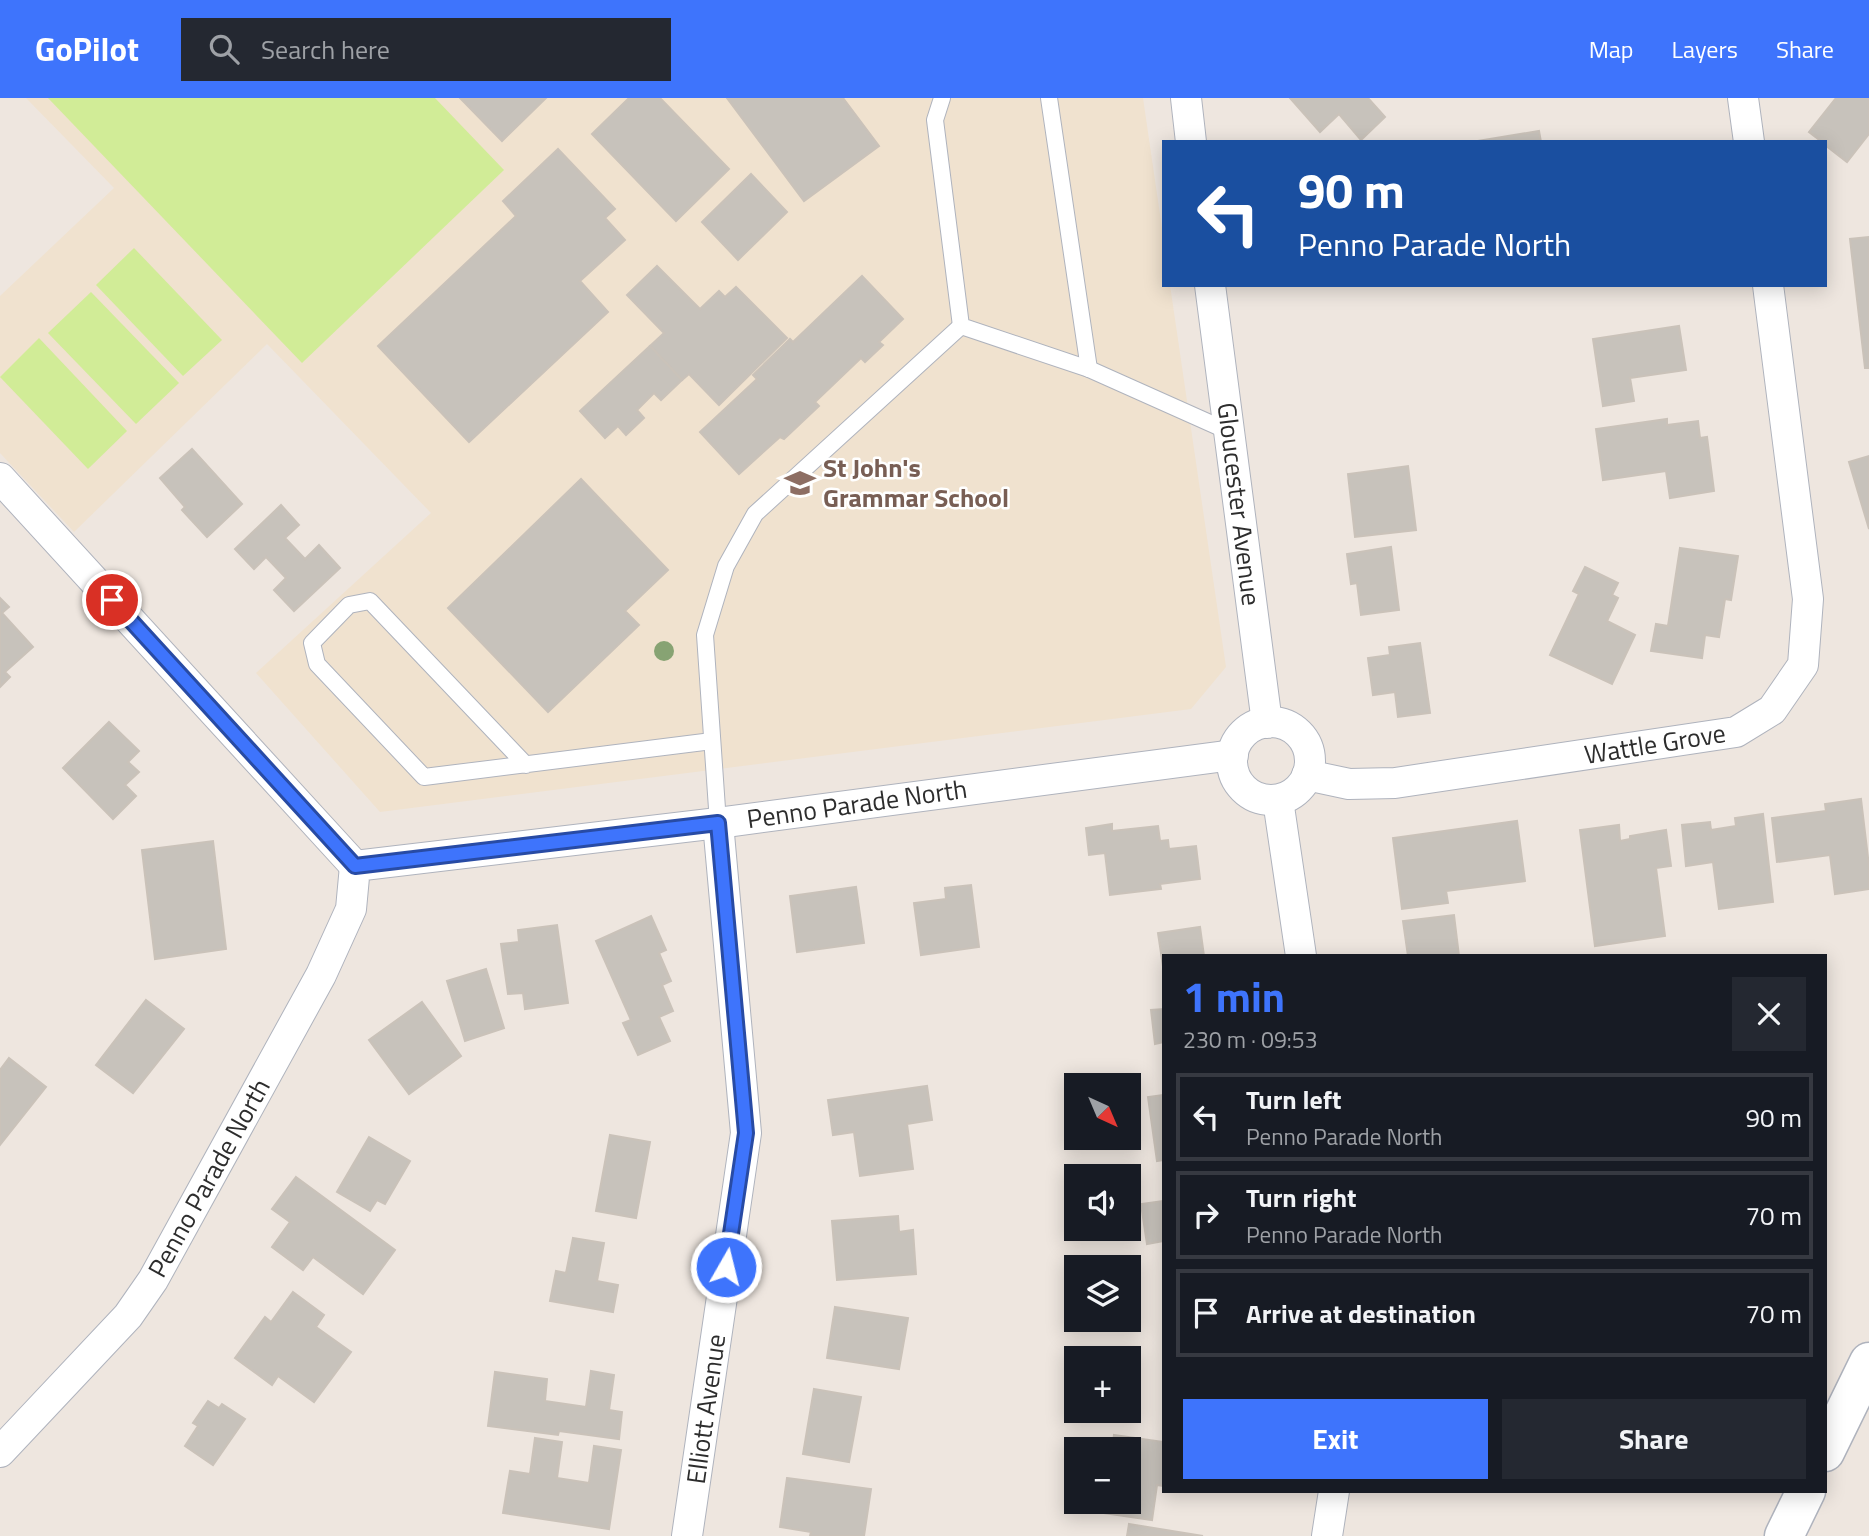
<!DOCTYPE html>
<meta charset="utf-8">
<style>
body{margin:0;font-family:"Titillium Web",sans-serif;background:#242831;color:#f1f3f6;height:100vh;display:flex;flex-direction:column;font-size:26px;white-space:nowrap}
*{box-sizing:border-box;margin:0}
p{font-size:23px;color:#9ea1a6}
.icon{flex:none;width:38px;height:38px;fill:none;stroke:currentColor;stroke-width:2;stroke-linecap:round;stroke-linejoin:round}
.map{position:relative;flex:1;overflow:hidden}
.sheet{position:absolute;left:1162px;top:856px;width:665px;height:539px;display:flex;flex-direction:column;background:#171b24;border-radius:0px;box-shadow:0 4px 18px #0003}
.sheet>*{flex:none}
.guide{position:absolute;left:1162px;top:42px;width:665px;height:147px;border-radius:0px;box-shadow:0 4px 18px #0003;background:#1a4fa0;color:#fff;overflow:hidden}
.needle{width:46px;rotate:136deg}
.buttons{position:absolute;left:1064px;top:975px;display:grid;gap:14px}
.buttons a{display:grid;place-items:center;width:77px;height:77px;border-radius:0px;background:#171b24;box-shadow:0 4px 18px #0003;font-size:35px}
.pin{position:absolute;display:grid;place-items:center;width:60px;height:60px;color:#fff;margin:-30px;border:4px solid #fff;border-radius:50%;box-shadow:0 2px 7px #0007}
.me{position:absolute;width:77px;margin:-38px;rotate:8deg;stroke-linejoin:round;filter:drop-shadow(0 0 5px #0008)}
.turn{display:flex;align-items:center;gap:24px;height:147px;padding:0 21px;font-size:32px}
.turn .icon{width:91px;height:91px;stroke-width:2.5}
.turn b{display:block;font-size:49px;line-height:60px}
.round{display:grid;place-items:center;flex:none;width:74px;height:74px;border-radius:0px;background:#242831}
.headline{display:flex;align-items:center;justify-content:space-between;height:119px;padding:0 21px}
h1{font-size:42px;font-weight:700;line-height:52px;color:#3e74fc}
.button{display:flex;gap:14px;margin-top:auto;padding:14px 21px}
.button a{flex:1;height:80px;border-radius:0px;background:#3e74fc;color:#fff;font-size:28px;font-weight:700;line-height:80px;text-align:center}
.button a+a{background:#242831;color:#f1f3f6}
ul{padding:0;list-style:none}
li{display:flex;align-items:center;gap:21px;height:88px;margin:0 14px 10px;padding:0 7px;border:4px solid #363941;border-radius:0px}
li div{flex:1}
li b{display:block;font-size:26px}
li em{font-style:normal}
header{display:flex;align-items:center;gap:42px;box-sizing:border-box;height:98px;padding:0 35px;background:#3e74fc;color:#fff}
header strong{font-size:33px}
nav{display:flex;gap:38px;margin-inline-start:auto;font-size:24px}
.search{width:490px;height:63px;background:#242831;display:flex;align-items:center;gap:18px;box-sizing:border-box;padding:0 24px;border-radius:0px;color:#9ea1a6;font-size:26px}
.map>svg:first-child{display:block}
.education{fill:#f0e2cf}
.pitch{fill:#d1ec97}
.building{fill:#c7c2bb;stroke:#cac2b9;stroke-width:2}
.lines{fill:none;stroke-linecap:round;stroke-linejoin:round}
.service-casing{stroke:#afb3bd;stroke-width:18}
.minor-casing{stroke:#afb3bd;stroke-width:32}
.secondary-casing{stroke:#afb3bd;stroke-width:41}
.service{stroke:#fff;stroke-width:16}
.minor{stroke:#fff;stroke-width:30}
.secondary{stroke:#fff;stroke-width:38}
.tree{fill:#87a373}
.route-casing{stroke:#284ba4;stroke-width:18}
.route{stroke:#3e74fc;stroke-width:12}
.labels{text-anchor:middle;stroke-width:5;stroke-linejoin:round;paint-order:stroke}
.education-label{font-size:26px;font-weight:bold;fill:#785e54;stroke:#fff;text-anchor:start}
.street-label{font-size:26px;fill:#2d2d2d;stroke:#fff}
</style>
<header>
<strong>GoPilot</strong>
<div class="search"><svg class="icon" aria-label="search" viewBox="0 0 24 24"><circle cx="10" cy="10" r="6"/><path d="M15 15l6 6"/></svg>Search here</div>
<nav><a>Map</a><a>Layers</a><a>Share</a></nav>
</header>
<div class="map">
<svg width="1869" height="1438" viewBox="0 0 1869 1438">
<rect width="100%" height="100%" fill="#eee6df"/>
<path class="education" d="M26 0H1143L1164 144V187H1170L1226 569 1191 611 380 714 256 575 431 415 267 246 74 434 0 355V198L114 90Z"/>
<g class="pitch">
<path d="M48 0H435L504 72 302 265Z"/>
<path d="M134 150 222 242 183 278 96 187Z"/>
<path d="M91 194 179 285 136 326 48 235Z"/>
<path d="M39 240 127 333 88 371 0 279Z"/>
</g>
<g class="building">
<path d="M460 0H546L502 43Z"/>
<path d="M629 0H660L729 71 676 123 592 36Z"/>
<path d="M727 0H843L879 48 804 103Z"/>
<path d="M1290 0H1368L1385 19 1361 42 1339 16 1320 34Z"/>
<path d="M1836 0H1869V36L1847 64 1825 47V44H1822L1809 34Z"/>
<path d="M1539 33 1541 44H1477V43Z"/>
<path d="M558 51 615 111 605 120 625 142 580 183 608 214 469 344 378 248 516 118 503 103Z"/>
<path d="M751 76 787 114 738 162 702 124Z"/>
<path d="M1869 139V270H1865L1850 141Z"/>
<path d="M657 168 700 211 719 193 725 199 736 189 787 240 719 307 689 276 682 282 650 248 664 235 627 197Z"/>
<path d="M862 178 903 221 879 244 883 247 865 264 861 260 815 304 819 308 784 341 780 339 739 376 700 334 757 281 753 277 790 241 793 244Z"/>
<path d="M1679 228 1686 272 1630 280 1634 303 1603 308 1593 241Z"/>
<path d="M650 248 682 282 661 302 654 295 637 312 644 320 626 337 618 328 605 340 580 313Z"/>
<path d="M1667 321V327L1698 323 1700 340 1707 339 1714 393 1670 400 1666 373 1603 382 1596 331Z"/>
<path d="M192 351 242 406 207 439 182 412 185 409 160 380Z"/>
<path d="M1869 358V431L1849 364Z"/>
<path d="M1408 368 1416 432 1355 439 1348 376Z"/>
<path d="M581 381 668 472 625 513 639 527 548 614 448 510Z"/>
<path d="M281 407 299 427 285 440 305 461 319 447 340 470 294 513 274 492 286 480 266 459 254 471 235 451Z"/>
<path d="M1391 449 1399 512 1361 517 1357 485 1351 486 1347 456Z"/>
<path d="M1680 450 1738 458 1731 502 1725 501 1719 539 1705 537 1702 560 1651 553 1656 526 1668 528Z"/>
<path d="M1585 469 1618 485 1612 497 1618 500 1607 523 1635 537 1612 586 1550 557 1579 496 1573 493Z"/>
<path d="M0 500 9 509 2 515 33 549 5 574 10 579 0 589Z"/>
<path d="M1420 545 1430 615 1398 619 1395 594 1373 597 1368 560 1390 557 1389 549Z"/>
<path d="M109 624 139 653 128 664 139 674 125 687 136 698 113 721 63 670Z"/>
<path d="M1861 701 1869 768V791L1835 796 1830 757 1777 764 1772 720 1826 713 1825 706Z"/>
<path d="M1763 716 1773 804 1719 811 1713 764 1686 768 1682 727 1710 724 1711 732 1736 728 1735 720Z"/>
<path d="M1517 723 1525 783 1446 793 1448 805 1402 811 1393 740Z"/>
<path d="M1112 726V733L1158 728 1160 743 1168 742 1169 751 1196 748 1200 781 1160 786 1161 791 1110 797 1105 755 1089 757 1086 730Z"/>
<path d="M1619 727 1620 743 1630 741V738L1666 732 1671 768 1656 770 1665 838 1595 848 1580 732Z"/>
<path d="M213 743 226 851 155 861 142 752Z"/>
<path d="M971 787 979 849 921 857 914 805 946 801 945 790Z"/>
<path d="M856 789 864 845 797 854 790 798Z"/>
<path d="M1454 817 1459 858H1408L1403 823Z"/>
<path d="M651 818 666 852 659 855 671 883 662 887 673 913 659 919 670 943 638 957 623 925 631 922 596 843Z"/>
<path d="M557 827 568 905 525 911 523 895 508 896 501 846 519 844 518 832Z"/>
<path d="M1200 829 1204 858H1164V875L1158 835Z"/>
<path d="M486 871 504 930 465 943 447 883Z"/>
<path d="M146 902 184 931 133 995 96 967Z"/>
<path d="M422 904 461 958 409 996 369 942Z"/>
<path d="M1164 911V944L1155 946 1151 912Z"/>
<path d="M9 960 46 989 0 1047V972Z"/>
<path d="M927 988 932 1022 907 1026 913 1071 860 1078 854 1034 833 1037 828 1002Z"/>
<path d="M1164 997V1062L1157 1063 1148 999Z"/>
<path d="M610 1037 650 1044 636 1120 596 1113Z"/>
<path d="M369 1039 410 1063 385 1106 377 1102 370 1113 337 1094Z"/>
<path d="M296 1079 395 1152 363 1196 313 1159 303 1172 272 1149 290 1124 272 1111Z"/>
<path d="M1164 1103V1143L1147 1146 1141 1106Z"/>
<path d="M898 1118 899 1134 913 1132 916 1176 837 1182 832 1123Z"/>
<path d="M573 1140 604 1145 597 1183 618 1187 613 1214 550 1203 556 1173 566 1175Z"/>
<path d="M293 1194 324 1217 316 1229 351 1254 314 1304 278 1278 272 1287 235 1260 265 1219 271 1224Z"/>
<path d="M835 1209 908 1220 899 1271 827 1260Z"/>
<path d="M591 1273 614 1277 609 1312 622 1314 619 1341 559 1333 558 1337 488 1328 495 1274 547 1281 545 1303 586 1309Z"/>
<path d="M814 1291 861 1299 849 1364 803 1356Z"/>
<path d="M208 1303 219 1310 222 1306 245 1321 213 1367 185 1348 198 1328 193 1325Z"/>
<path d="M1114 1337 1164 1344V1388L1157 1387 1152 1422 1103 1415 1105 1404H1129V1351H1112Z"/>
<path d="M535 1340 562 1344 557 1380 589 1385 594 1348 621 1352 609 1431 503 1415 510 1373 530 1376Z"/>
<path d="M787 1380 871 1391 864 1438H810L811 1434 780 1429Z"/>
<path d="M1129 1426 1203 1438H1127Z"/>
</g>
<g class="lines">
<g class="service-casing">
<g id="service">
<path d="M942 0 935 22 961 228 1089 271 1230 334"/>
<path d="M1049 0 1089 271"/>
<path d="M526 667 370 503 349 507 312 545 317 566 424 679 712 643"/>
<path d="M718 725 705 537 726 468 755 416 961 228"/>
</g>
</g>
<g class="minor-casing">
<g id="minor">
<path d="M1186 0 1191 44"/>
<path d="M1743 0 1749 44"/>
<path d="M1210 187 1267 625"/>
<path d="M0 380 355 768"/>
<circle cx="1271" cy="663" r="39"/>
<path d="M1307 677 1349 686 1395 685 1736 634 1772 612 1803 567 1808 501 1768 187"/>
<path d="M1278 702 1301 858"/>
<path d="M0 1354 128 1218 153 1182 321 877 351 811 355 768 718 725 1233 657"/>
<path d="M687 1438 746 1035 718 725"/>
<path d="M1327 1438 1334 1393"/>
</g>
</g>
<g class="secondary-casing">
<g id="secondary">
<path d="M1825 1354 1869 1264"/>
<path d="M1784 1438 1806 1393"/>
</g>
</g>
<use href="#service" class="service"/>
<use href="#minor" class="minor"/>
<use href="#secondary" class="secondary"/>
</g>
<circle class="tree" cx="664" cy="553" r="10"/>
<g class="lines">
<g class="route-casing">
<path id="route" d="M112 502 355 768 718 725 746 1035 726 1169"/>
</g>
<use href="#route" class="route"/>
</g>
<defs>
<g id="school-bare" transform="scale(2.415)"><path d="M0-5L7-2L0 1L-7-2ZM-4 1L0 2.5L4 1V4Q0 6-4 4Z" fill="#8d6e63" stroke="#fff" stroke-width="2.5" paint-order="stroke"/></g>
</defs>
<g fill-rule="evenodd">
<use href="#school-bare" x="800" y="385"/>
</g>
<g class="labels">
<g class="education-label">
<text x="823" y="379">St John's<tspan x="823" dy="30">Grammar School</tspan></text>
</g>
<g class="street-label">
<text transform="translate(1239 406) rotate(83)" y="9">Gloucester Avenue</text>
<text transform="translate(1655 646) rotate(-9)" y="9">Wattle Grove</text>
<text transform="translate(857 706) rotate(-8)" y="9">Penno Parade North</text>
<text transform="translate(209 1080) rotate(-61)" y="9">Penno Parade North</text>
<text transform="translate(706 1311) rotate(-82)" y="9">Elliott Avenue</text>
</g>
</g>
</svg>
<div class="buttons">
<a><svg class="needle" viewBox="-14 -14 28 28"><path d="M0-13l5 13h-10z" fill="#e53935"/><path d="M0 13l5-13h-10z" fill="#9ea1a6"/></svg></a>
<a><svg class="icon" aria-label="sound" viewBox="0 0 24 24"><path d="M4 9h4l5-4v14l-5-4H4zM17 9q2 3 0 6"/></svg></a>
<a><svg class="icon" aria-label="layers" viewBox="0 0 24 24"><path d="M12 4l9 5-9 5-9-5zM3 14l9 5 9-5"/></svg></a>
<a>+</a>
<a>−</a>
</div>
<div class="pin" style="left:112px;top:502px;background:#d93025"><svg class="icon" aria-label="arrive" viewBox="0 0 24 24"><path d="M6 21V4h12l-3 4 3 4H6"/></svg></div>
<svg class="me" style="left:726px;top:1169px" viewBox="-20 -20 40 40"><circle r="17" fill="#3e74fc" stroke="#fff" stroke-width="3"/><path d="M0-11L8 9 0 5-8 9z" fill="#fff"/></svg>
<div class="guide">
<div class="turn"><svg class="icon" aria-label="left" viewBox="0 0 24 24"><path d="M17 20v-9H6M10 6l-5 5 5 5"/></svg><div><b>90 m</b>Penno Parade North</div></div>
</div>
<section class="sheet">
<div class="headline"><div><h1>1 min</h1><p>230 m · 09:53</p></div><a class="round"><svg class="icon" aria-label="close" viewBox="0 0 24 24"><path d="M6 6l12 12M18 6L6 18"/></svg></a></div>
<ul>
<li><svg class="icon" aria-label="left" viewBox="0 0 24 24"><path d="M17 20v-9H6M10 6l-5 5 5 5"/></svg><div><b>Turn left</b><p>Penno Parade North</p></div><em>90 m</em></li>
<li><svg class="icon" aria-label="right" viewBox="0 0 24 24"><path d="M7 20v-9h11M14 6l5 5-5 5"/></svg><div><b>Turn right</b><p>Penno Parade North</p></div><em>70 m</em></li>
<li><svg class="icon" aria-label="arrive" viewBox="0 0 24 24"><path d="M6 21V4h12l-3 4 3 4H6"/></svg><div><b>Arrive at destination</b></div><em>70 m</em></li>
</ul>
<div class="button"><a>Exit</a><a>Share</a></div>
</section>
</div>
